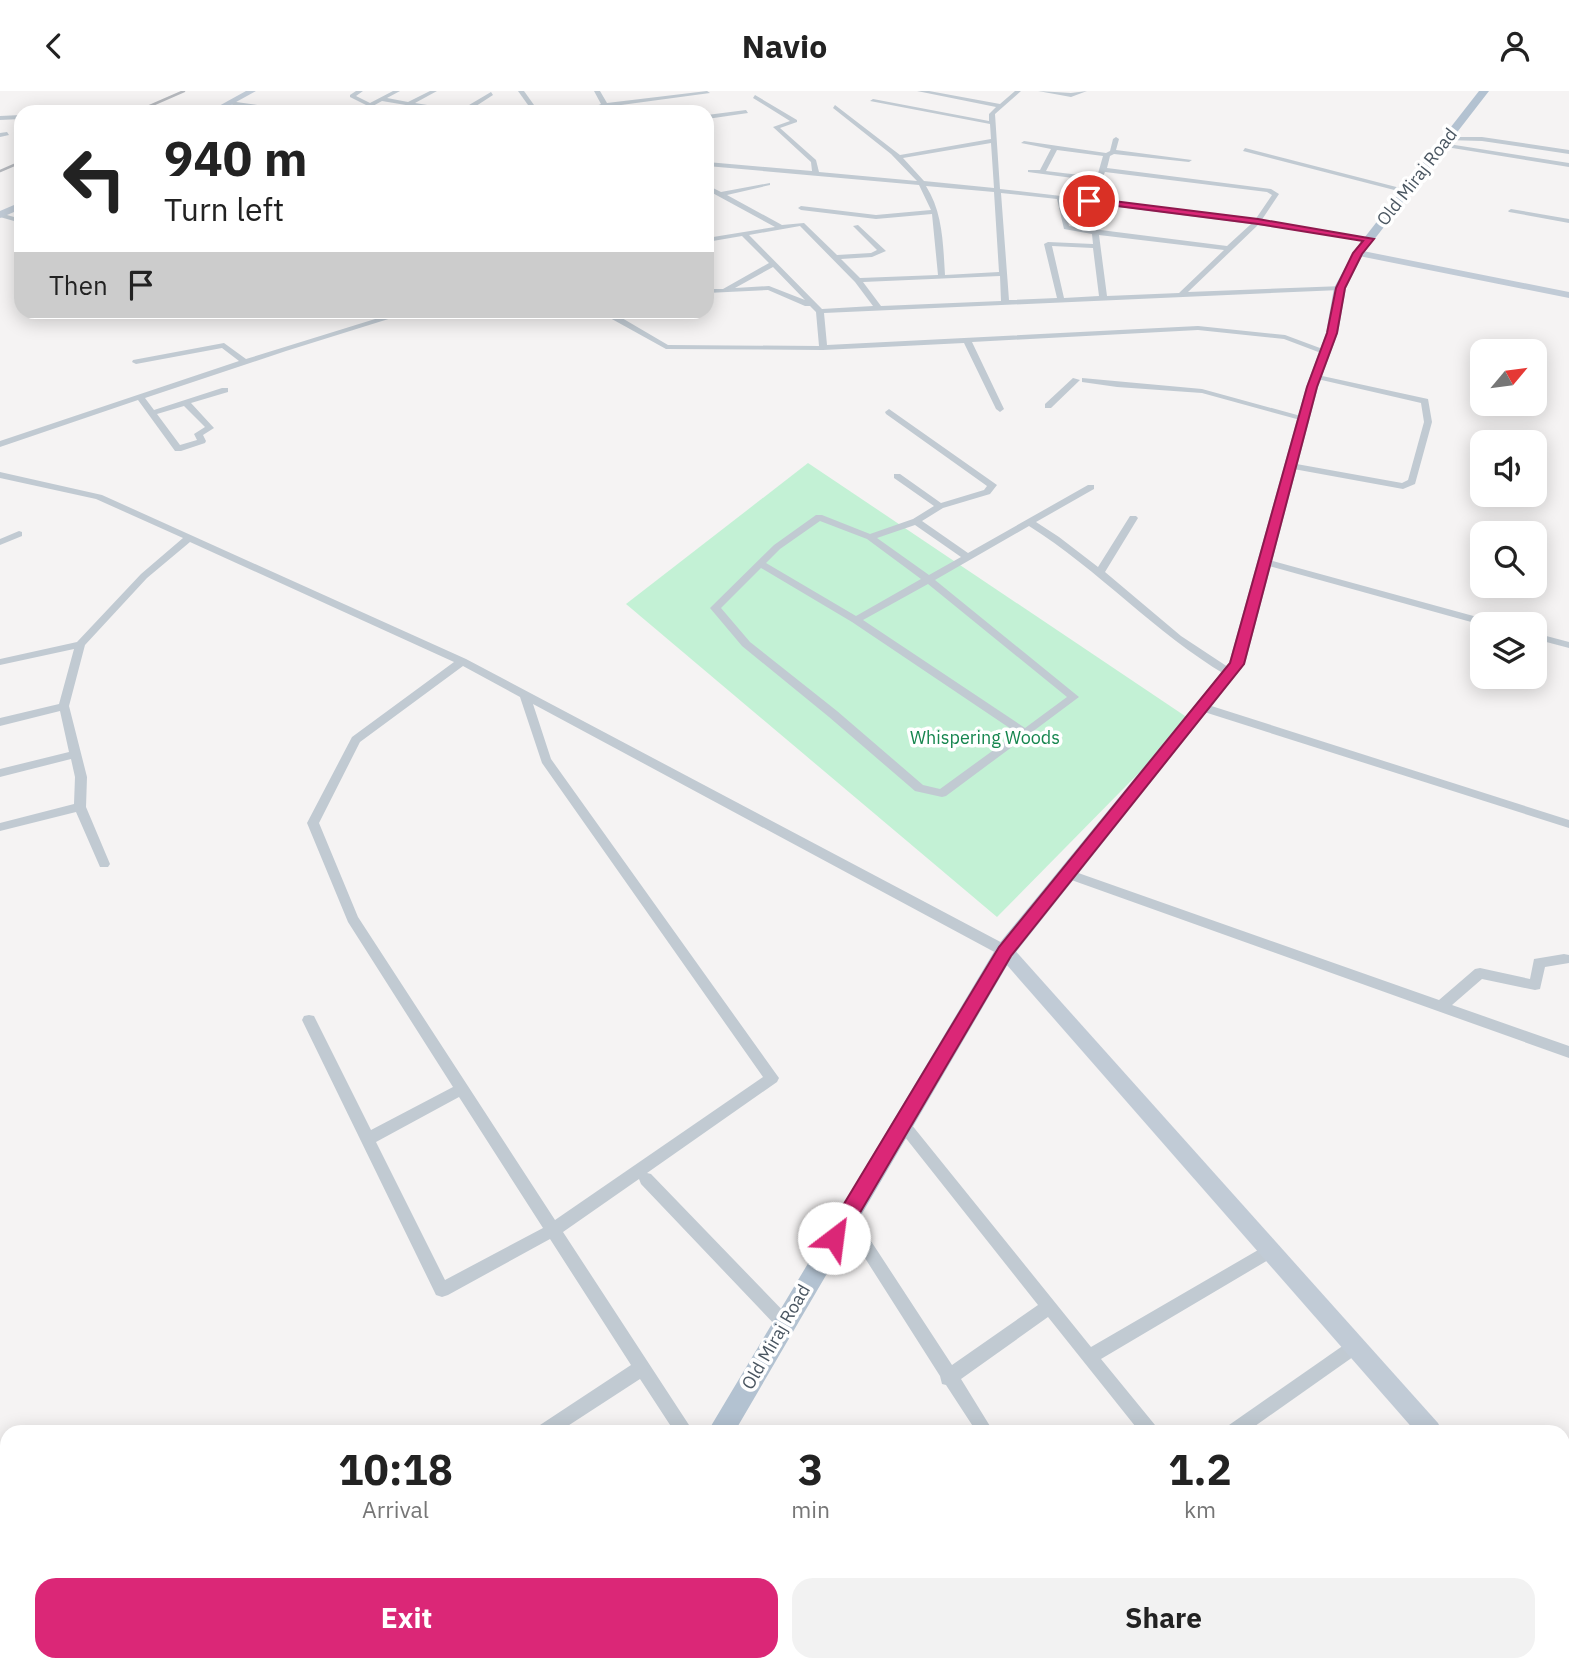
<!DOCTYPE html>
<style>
body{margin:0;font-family:"IBM Plex Sans",sans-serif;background:#f2f2f2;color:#222;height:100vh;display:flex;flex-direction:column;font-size:26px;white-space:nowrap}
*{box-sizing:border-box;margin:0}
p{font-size:23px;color:#767676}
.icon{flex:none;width:38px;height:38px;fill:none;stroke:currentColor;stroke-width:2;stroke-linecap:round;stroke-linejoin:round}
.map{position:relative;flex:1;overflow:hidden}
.sheet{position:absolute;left:0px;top:1334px;width:1570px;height:247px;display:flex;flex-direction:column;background:#fff;border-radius:21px 21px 0 0;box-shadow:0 4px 18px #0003}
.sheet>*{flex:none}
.guide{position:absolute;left:14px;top:14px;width:700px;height:214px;border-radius:21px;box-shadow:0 4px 18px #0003;background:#fff;color:#222;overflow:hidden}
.needle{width:46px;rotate:61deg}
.tools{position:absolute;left:1470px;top:248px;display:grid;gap:14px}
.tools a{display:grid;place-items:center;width:77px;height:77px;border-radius:14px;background:#fff;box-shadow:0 4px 18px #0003;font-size:35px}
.pin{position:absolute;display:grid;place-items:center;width:60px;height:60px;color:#fff;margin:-30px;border:4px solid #fff;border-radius:50%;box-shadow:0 2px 7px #0007}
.me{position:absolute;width:77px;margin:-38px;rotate:30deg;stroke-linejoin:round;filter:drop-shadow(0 0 5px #0008)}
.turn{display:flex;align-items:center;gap:24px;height:147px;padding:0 35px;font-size:32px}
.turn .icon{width:91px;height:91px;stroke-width:2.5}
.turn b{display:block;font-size:49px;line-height:60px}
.then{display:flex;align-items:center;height:66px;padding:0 35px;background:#0003;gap:14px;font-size:26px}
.eta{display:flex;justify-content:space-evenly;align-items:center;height:119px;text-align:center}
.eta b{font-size:42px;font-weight:700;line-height:49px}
.action{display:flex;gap:14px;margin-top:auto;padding:14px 35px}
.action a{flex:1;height:80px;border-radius:21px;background:#db2777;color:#fff;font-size:28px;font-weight:700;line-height:80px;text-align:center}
.action a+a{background:#f2f2f2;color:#222}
header{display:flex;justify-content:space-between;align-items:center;height:91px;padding:0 35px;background:#fff;font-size:32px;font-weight:700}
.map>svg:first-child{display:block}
.green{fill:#c3f1d5}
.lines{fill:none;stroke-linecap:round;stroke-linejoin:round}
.street{fill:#c1cad2;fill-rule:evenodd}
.secondary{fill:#c1cbd6;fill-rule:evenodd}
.primary{fill:#b3c2d1;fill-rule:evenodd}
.rail{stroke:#b5b8bd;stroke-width:2.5}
.route{fill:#db2777;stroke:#8e194d;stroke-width:2}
.labels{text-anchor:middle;stroke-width:7;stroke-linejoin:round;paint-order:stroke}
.street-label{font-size:18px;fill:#4a5661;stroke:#fff}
.park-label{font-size:18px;fill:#17864f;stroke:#fff}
</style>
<header><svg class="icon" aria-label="back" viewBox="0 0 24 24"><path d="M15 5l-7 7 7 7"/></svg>Navio<svg class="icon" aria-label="person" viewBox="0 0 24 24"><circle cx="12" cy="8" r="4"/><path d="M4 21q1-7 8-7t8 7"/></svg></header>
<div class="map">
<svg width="1569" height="1580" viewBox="0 0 1569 1580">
<rect width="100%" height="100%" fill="#f5f3f3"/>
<path class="green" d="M808 372 1191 629 997 826 626 513Z"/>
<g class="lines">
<g class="street">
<path d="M356 0H363L356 5 370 12 393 0H400L387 7 408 11 430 0H437L415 12 452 18 464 17 491 1 493 4 473 17 504 15 507 17 504 19 447 21 382 10 362 21H355L366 14 350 6V4Z"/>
<path d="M518 0H524L539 21H533Z"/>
<path d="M594 0H600L607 12 707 0 710 2 599 17 596 15 601 13Z"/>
<path d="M917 0H929L1000 13 1015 0H1021L995 23 1000 98 1087 108 1095 90 1028 81V79H1040L1051 58 1021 52 1024 50 1106 62 1110 60 1113 48 1116 46 1119 48 1116 59 1192 69 1189 71 1114 63 1110 65 1107 77 1271 98 1279 103 1261 130 1373 148 1369 150 1258 134 1188 201 1343 195 1344 197 1340 199 824 222 827 254 1198 235 1285 244 1328 260 1321 262 1284 248 1198 239 972 251 1004 318 1000 321 996 318 964 252 823 259 666 258 601 222 610 220 668 254 819 255 816 221 810 215H805L768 199 707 202V198H723L769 172 742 145 707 151V147L775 136 707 99V94L721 101 770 92V94L727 104 782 134 804 132 837 164 871 162 877 159 853 135 858 134 886 160 872 166 841 168 860 187 938 184 932 123 876 128 801 119 798 117 801 115 876 124 931 119 919 94 707 75V71L812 80 811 71 773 36 790 30 753 7 755 4 797 29V31L780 37 816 69 819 81 917 90 891 63 833 17 835 14 900 64 991 48 990 33 870 10 873 8 989 30V23L996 16ZM991 52 994 97 924 90 903 67ZM1057 59 1103 65 1097 86 1046 80ZM1105 81 1267 101 1272 104 1255 129 1093 108ZM926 95 994 101 999 181 945 184C943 153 943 122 926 95ZM1001 102 1057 108 1064 138 1092 143 1093 153 1048 151 1044 153 1057 207 1009 209ZM1064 109 1251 133 1227 155 1069 135ZM800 135 855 191 873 215 822 218 749 144ZM1099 144 1224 159 1179 202 1107 205ZM1052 155 1093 157 1099 205 1064 207ZM773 176 805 209 769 195 735 197ZM1000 185 1001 210 881 215 863 191Z"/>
<path d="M1038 0 1071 2 1087 0 1071 6Z"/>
<path d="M229 10 292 19 295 21H279L227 13Z"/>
<path d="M592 14 599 21H593L590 18 543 21Z"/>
<path d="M746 19 748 22 707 28V24Z"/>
<path d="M21 24V28L0 29V25Z"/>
<path d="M7 41 9 44 0 46V42Z"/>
<path d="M1448 46H1482L1569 59V63L1482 50 1446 49Z"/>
<path d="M1442 52 1569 72V76L1440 55Z"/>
<path d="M1245 57 1408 99 1409 100 1406 102 1243 60Z"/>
<path d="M1511 118 1569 128V132L1509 121 1508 120Z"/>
<path d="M0 122 21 128V132L0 126Z"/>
<path d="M401 220H414L286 260 145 307 154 319 222 297H228V301L191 312 214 337 203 344 206 350 205 352 181 360H175L138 309 0 356V350L239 270 222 257 136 273 132 271 133 269 224 252 246 268ZM184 315 205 336 194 343 197 349 180 354 157 323Z"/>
<path d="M1313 283 1428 308 1432 331 1415 393 1403 398 1288 377V373L1291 372 1402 392 1408 389 1424 331 1421 312 1313 287Z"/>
<path d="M1073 287 1080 289 1051 317H1045V313Z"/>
<path d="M1082 287 1202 298 1308 327 1304 330 1202 302 1117 296 1082 291Z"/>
<path d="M889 318 997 394 990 403 943 417 922 430 968 462 1088 394H1094V398L1036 431 1059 446 1098 476 1130 425H1136L1138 427 1105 481 1181 545 1234 580 1235 582 1234 584H1226C1155 542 1099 479 1029 435L935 489 1079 606 946 705 942 706 915 700 829 626 742 555 710 517 774 454 816 424H822L870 443 913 428 934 415 894 387V383H900L941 412 984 399 987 395 886 323 885 321ZM820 430 867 448 921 488 856 525 766 472 780 458ZM915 434 961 466 929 484 877 447ZM761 477 852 531 1017 642 940 698 923 694 837 620 750 551 721 517ZM928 493 1067 606 1025 637 863 529Z"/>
<path d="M0 381 102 404 466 568 1010 856 1011 860 1010 864H1000L533 613 551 668 779 987 777 991 647 1082 651 1083 790 1227 792 1232 790 1237 784 1240 778 1237 641 1093 639 1088 563 1141 689 1334 691 1340H674L640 1288 560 1340H538L540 1334 631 1274 550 1148 448 1204 442 1206 436 1204 302 929 304 925 309 924 314 925 371 1039 453 996 348 831 307 732 352 646 454 571 190 451 147 487 85 554 69 615 87 686 86 716 110 773 108 776H100L76 721 0 740V732L74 713 75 686 71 668 0 686V678L69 661 60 620 0 635V627L59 613 74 558 0 574V568L77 551 141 483 183 447 96 408 0 387ZM463 575 520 606 542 672 763 986 555 1129 358 826 319 732 360 651ZM459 1006 543 1137 445 1189 376 1051Z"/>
<path d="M19 440 22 441V445L0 454V448Z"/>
<path d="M1265 468 1499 532 1500 534H1482L1262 473 1260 471Z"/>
<path d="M1535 542 1569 551V557L1535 548Z"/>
<path d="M1202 612 1569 729V737L1198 619 1197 616Z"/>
<path d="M1067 778 1439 909 1475 878 1480 877 1530 888 1534 868 1564 863 1569 864V872L1545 876 1540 898 1535 899 1482 888 1452 914 1569 955V967L1063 786 1061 783Z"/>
<path d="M902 1026 907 1028 1091 1256 1265 1155 1270 1153 1275 1155 1278 1160 1275 1165 1101 1268 1155 1334 1157 1340H1139L1048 1226 961 1288 993 1340H976L946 1294 942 1293 940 1285 842 1131 840 1126 842 1121 847 1119 852 1121 952 1274 1038 1214 897 1036 895 1032 897 1028Z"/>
<path d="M1354 1247 1360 1249 1362 1255 1360 1261 1248 1340H1227L1229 1334Z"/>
<path d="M1131 1573H1151L1153 1580H1134Z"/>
<path d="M1160 1573H1183L1180 1580H1157Z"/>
</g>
<g class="secondary">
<path d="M246 0H256L218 21H208Z"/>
<path d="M21 111V118L0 127V120Z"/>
<path d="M1358 159 1569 201V207L1354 164 1353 162Z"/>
<path d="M1005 853 1011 855 1438 1332 1442 1340H1415L999 865 996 860 999 855Z"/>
<path d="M1563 1478 1569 1481V1511L1563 1508Z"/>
</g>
<g class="primary">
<path d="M1479 0H1489L1363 163 1346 197 1338 242 1318 296 1245 573 1012 866 735 1340H708L998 854 1229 572 1306 296 1326 242 1334 197 1354 160Z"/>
<path d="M568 1573H599L596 1580H565Z"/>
</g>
<g class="rail">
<path d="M136 21 184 0"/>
<path d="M0 80 21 71"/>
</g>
</g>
<path class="route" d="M1089 107 1258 128 1374 148 1362 163 1345 197 1337 242 1317 296 1244 573 1011 865 841 1154 834 1156 827 1154 825 1147 827 1141 999 856 1230 572 1307 296 1327 242 1336 197 1353 162 1363 150 1258 133 1086 111 1085 110Z"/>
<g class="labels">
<g class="street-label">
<text transform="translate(1417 86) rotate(-52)" y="6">Old Miraj Road</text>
<text transform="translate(776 1246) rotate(-60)" y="6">Old Miraj Road</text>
</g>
<g class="park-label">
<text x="985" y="653">Whispering Woods</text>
</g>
</g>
</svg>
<div class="tools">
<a><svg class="needle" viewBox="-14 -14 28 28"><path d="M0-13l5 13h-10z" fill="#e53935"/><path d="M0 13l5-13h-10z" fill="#767676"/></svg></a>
<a><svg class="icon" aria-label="sound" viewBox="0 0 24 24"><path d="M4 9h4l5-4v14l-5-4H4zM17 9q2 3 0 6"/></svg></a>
<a><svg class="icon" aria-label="search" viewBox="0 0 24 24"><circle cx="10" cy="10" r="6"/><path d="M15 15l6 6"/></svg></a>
<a><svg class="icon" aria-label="layers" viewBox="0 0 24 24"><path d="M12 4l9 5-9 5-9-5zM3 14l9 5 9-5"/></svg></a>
</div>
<div class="pin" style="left:1089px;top:110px;background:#d93025"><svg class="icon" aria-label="arrive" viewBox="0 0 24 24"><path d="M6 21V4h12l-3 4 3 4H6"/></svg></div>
<svg class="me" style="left:834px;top:1147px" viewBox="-20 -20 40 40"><circle r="19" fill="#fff"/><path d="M0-13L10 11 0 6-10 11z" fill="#db2777"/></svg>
<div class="guide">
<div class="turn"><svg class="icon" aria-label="left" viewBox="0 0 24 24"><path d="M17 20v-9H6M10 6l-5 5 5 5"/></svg><div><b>940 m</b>Turn left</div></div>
<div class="then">Then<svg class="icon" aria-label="arrive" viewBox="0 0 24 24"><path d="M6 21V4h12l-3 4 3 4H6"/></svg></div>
</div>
<section class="sheet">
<div class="eta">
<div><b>10:18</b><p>Arrival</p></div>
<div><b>3</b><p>min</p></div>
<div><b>1.2</b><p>km</p></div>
</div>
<div class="action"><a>Exit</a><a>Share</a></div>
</section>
</div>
